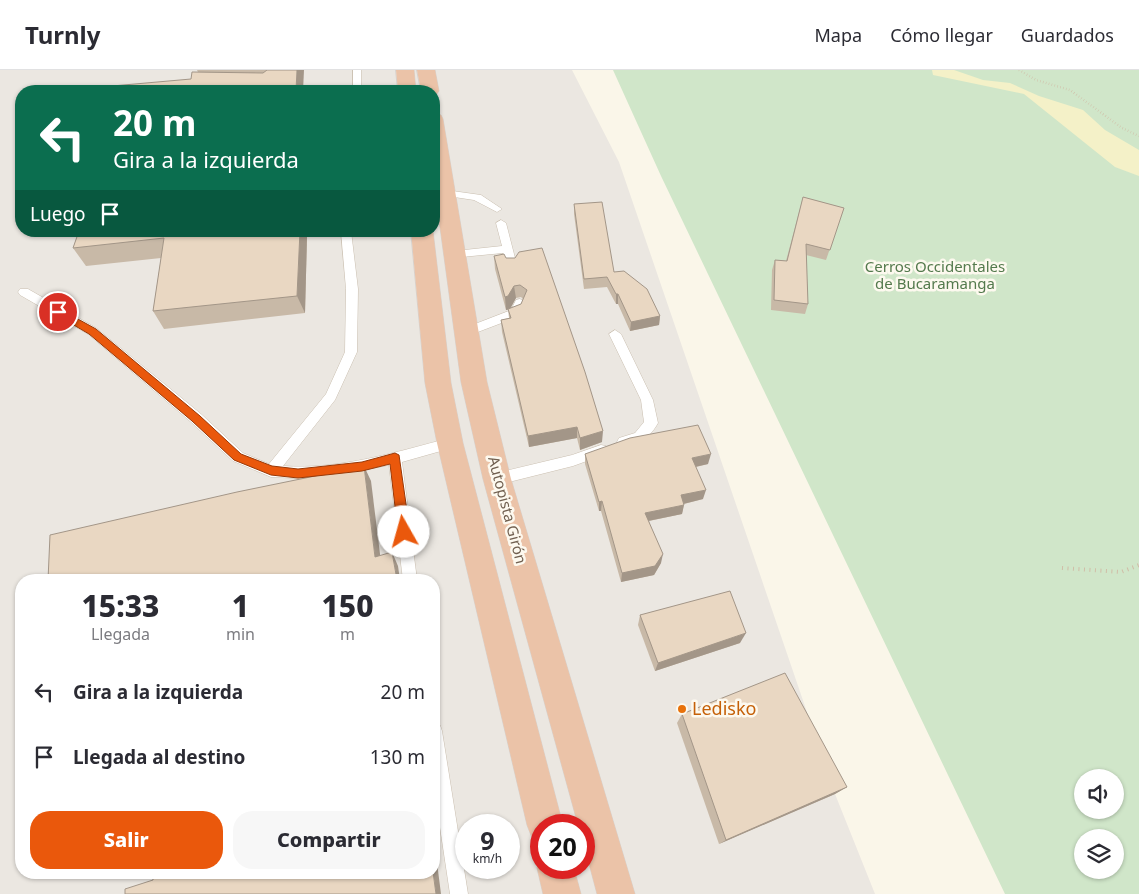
<!DOCTYPE html>
<html lang="es">
<meta charset="utf-8">
<style>
body{margin:0;font-family:"Noto Sans",sans-serif;background:#f7f7f7;color:#2b2b33;height:100vh;display:flex;flex-direction:column;font-size:19px;white-space:nowrap}
*{box-sizing:border-box;margin:0}
p{font-size:16px;color:#7c7c81}
.icon{flex:none;width:28px;height:28px;fill:none;stroke:currentColor;stroke-width:2;stroke-linecap:round;stroke-linejoin:round}
.map{position:relative;flex:1;overflow:hidden}
.drawer{position:absolute;left:15px;top:504px;width:425px;height:305px;display:flex;flex-direction:column;background:#fff;border-radius:20px;box-shadow:0 1px 4px #0004}
.drawer>*{flex:none}
.hud{position:absolute;left:15px;top:15px;width:425px;height:152px;border-radius:20px;box-shadow:0 1px 4px #0004;background:#0b6e4f;color:#fff;overflow:hidden}
.buttons{position:absolute;left:1074px;top:699px;display:grid;gap:10px}
.buttons a{display:grid;place-items:center;width:50px;height:50px;border-radius:50%;background:#fff;box-shadow:0 1px 4px #0004;font-size:25px}
.speed{position:absolute;left:455px;top:744px;display:flex;gap:10px;font-size:25px;font-weight:700;text-align:center}
.speed>*{display:grid;place-content:center;width:65px;height:65px;border-radius:50%;background:#fff;box-shadow:0 1px 4px #0004;line-height:1}
.speed small{font-size:12px;font-weight:400}
.speed .limit{border:8px solid #d22;background:#fff;color:#111}
.pin{position:absolute;display:grid;place-items:center;width:42px;height:42px;color:#fff;margin:-21px;border:2px solid #fff;border-radius:50%;box-shadow:0 1px 5px #0007}
.me{position:absolute;width:55px;margin:-28px;rotate:353deg;stroke-linejoin:round;filter:drop-shadow(0 0 4px #0008)}
.turn{display:flex;align-items:center;gap:18px;height:105px;padding:0 15px;font-size:22px}
.turn .icon{width:65px;height:65px;stroke-width:2.5}
.turn b{display:block;font-size:35px;line-height:42px}
.then{display:flex;align-items:center;height:48px;padding:0 15px;background:#0003;gap:10px;font-size:19px}
.eta{display:flex;justify-content:space-evenly;align-items:center;height:85px;text-align:center}
.eta b{font-size:30px;font-weight:800;line-height:35px}
.button{display:flex;gap:10px;margin-top:auto;padding:10px 15px}
.button a{flex:1;height:58px;border-radius:20px;background:#ea580c;color:#fff;font-size:20px;font-weight:800;line-height:58px;text-align:center}
.button a+a{background:#f7f7f7;color:#2b2b33}
ul{padding:0;list-style:none}
li{display:flex;align-items:center;gap:15px;height:65px;padding:0 15px}
li div{flex:1}
li b{display:block;font-size:19px}
li em{font-style:normal}
header{display:flex;align-items:center;gap:30px;box-sizing:border-box;height:70px;padding:0 25px;background:#fff;border-bottom:1px solid #e1e1e2}
header strong{font-size:24px}
nav{display:flex;gap:28px;margin-inline-start:auto;font-size:18px}
.map>svg:first-child{display:block}
.industrial{fill:#ebe7e1;fill-rule:evenodd}
.green{fill:#d0e6c9;fill-rule:evenodd}
.sand{fill:#f4f1c8}
.lines{fill:none;stroke-linecap:round;stroke-linejoin:round}
.lane-casing{stroke:#cabfb0;stroke-width:1}
.highway-casing{stroke:#d7d2ce;stroke-width:1}
.path-far1{stroke:#d0bda7;stroke-width:2.5;stroke-dasharray:0.5 2.5;stroke-linecap:butt}
.path{stroke:#d0bda7;stroke-width:4;stroke-dasharray:1 4.5;stroke-linecap:butt}
.lane{fill:#fff;fill-rule:evenodd}
.highway{fill:#ebc3a8;fill-rule:evenodd}
.wall{fill:#c8b9a7}
.shaded-wall{fill:#a39688}
.building{fill:#e9d7c2;stroke:#a39688}
.route{fill:#ea580c;stroke:#983908}
.food-dot{fill:#e8710a;stroke:#fdf9ef;stroke-width:2}
.labels{text-anchor:middle;stroke-width:5;stroke-linejoin:round;paint-order:stroke}
.park-label{font-size:15px;fill:#547a4d;stroke:#fdf9ef}
.street-label{font-size:15px;fill:#716050;stroke:#fdf9ef}
.near-food-label{font-size:18px;fill:#c56008;stroke:#fdf9ef;text-anchor:start}
</style>
<header>
<strong>Turnly</strong>
<nav><a>Mapa</a><a>Cómo llegar</a><a>Guardados</a></nav>
</header>
<div class="map">
<svg width="1139" height="824" viewBox="0 0 1139 824">
<rect width="100%" height="100%" fill="#faf6e9"/>
<path class="industrial" d="M0 0H572L619 92 835 724 875 824H0ZM21 21H434V161H21ZM21 510H434V802H21ZM466 755H509V798H466ZM541 755H584V798H541Z"/>
<path class="green" d="M613 0H1139V824H1005L661 106ZM1082 708H1115V740H1082ZM1082 768H1115V800H1082Z"/>
<path class="sand" d="M932 0H954L983 10 1010 13 1039 26 1083 40 1105 60 1139 80V106L1115 97 1024 24 933 5Z"/>
<g class="lines">
<g class="lane-casing">
<g id="lane">
<rect x="353" y="0" width="8" height="21"/>
<path d="M445 120 481 125 502 139 497 142 474 130 441 125 440 123Z"/>
<path d="M501 150 506 153 515 188 514 191H506L503 183 451 188 450 185 451 182 455 181 502 176 496 153Z"/>
<path d="M341 161H351L358 219 357 282 335 330 283 396C340 400 396 382 450 368L455 369 457 373 455 377 402 392 417 510H403L389 395 339 405 294 408 271 407 233 391 191 352 88 264 20 225 18 222 20 219H28L96 258 201 344 243 383 269 394 326 324 345 282 346 219Z"/>
<path d="M520 229 526 233 520 246 470 265H462L460 262 462 259 511 240 516 230Z"/>
<path d="M615 260 621 264 653 330 658 353C651 366 635 381 619 376L617 372 619 368 635 363 644 352 641 330 609 264Z"/>
<path d="M601 375 606 376 608 380 606 384 573 396 497 415 492 413 490 409 492 405 497 403 572 385Z"/>
<path d="M434 653 440 655 442 661 468 824H450L434 717Z"/>
</g>
</g>
<g class="highway-casing">
<g id="highway">
<path d="M396 0H414L416 21H398Z"/>
<path d="M417 0H435L439 21 436 25H434V21H421Z"/>
<path d="M434 43 441 45 443 49 487 312 511 409 635 824H597L584 775V755H578L483 409 461 312 434 113Z"/>
<path d="M411 161H433L451 313 463 373 563 755H541V771L532 768 527 755 437 373 425 313Z"/>
<path d="M541 789V798H574L581 824H543L537 798Z"/>
</g>
</g>
<path class="path-far1" d="M1019 0 1036 10 1070 20 1122 58 1139 66"/>
<path class="path" d="M1062 498 1121 502 1139 495"/>
<use href="#lane" class="lane"/>
<use href="#highway" class="highway"/>
</g>
<g class="wall">
<path d="M197 0H304L191 9 198 2Z"/>
<path d="M803 127 844 138 826 190 806 185 808 234 805 244 771 240 772 200 775 190 786 191Z"/>
<path d="M574 134 614 202 660 246 659 255 630 261 618 234H616L607 217 584 219 574 144Z"/>
<path d="M79 161 307 167 305 243 164 259 153 241 161 188 86 196 73 178Z"/>
<path d="M494 186 506 188H515L602 372 580 380 577 368 529 377 502 262 501 250 509 248 508 239 521 234 523 229 521 227 516 228 510 239 506 240 495 199Z"/>
<path d="M585 384 708 394 696 397 703 429 684 434 682 444 649 451 661 493 654 505 621 512 601 441H599L585 394Z"/>
<path d="M640 545 740 573 655 601 638 555Z"/>
<path d="M682 644 847 717 835 724 719 774 677 653Z"/>
</g>
<g class="shaded-wall">
<path d="M297 0H304L303 21H296Z"/>
<path d="M300 161H305L307 167 305 243 297 226Z"/>
<path d="M514 216 516 228 510 239 506 240 505 227Z"/>
<rect x="616" y="224" width="2" height="10"/>
<path d="M660 246 659 255 630 261 631 252Z"/>
<path d="M577 357V368L529 377 528 366Z"/>
<path d="M603 361 602 372 580 380V368Z"/>
<path d="M711 384 708 394 690 398 692 388Z"/>
<path d="M364 396 371 411 382 500 375 487Z"/>
<path d="M706 420 703 429 679 435 681 425Z"/>
<path d="M602 431 601 441H599V432Z"/>
<path d="M684 435 682 444 643 452 645 443Z"/>
<path d="M392 482 398 496 400 510H397Z"/>
<path d="M663 484 661 493 654 505 621 512 622 503Z"/>
<path d="M746 563 740 573 655 601 658 593Z"/>
<path d="M847 717 835 724 719 774 726 770Z"/>
<path d="M434 769 441 824H436L433 802H434Z"/>
</g>
<g class="building">
<path d="M267 0H297L296 21H56L191 9 192 2 263 3Z"/>
<path d="M803 127 844 138 830 180 806 174 808 234 774 230 775 190 787 191Z"/>
<path d="M602 132 614 202 624 201 647 219 660 246 631 252 618 224H616L607 207 584 209 574 134Z"/>
<path d="M79 161H300L297 226 153 241 164 168 73 178Z"/>
<path d="M542 178 585 302 603 361 580 368 577 357 528 366 501 250 511 248 508 239 521 234 527 220 520 215 514 216 508 226 505 227 494 186 504 184 506 188H515L519 182Z"/>
<path d="M698 355 711 384 692 388 706 420 681 425 684 435 645 443 663 484 655 496 622 503 602 431 599 432 585 384 630 368Z"/>
<path d="M364 396 375 487 392 482 397 510H48L50 465 237 422Z"/>
<path d="M730 521 746 563 658 593 640 545Z"/>
<path d="M785 603 847 717 726 770 682 644Z"/>
<path d="M153 802H433L436 824H125V819L153 810Z"/>
</g>
<path class="route" d="M58 238 96 259 200 346 241 384 272 396 298 399 362 392 395 383 399 385 410 462 409 466 404 467 400 466 398 462 390 394 362 401 298 408 271 405 234 390 192 351 89 264 55 244V239Z"/>
<circle class="food-dot" cx="682" cy="639" r="5"/>
<g class="labels">
<g class="park-label">
<text x="935" y="202">Cerros Occidentales<tspan x="935" dy="17">de Bucaramanga</tspan></text>
</g>
<g class="street-label">
<text transform="translate(507 440) rotate(75)" y="5">Autopista Girón</text>
</g>
<g class="near-food-label">
<text x="692" y="645">Ledisko</text>
</g>
</g>
</svg>
<div class="buttons">
<a><svg class="icon" aria-label="sound" viewBox="0 0 24 24"><path d="M4 9h4l5-4v14l-5-4H4zM17 9q2 3 0 6"/></svg></a>
<a><svg class="icon" aria-label="layers" viewBox="0 0 24 24"><path d="M12 4l9 5-9 5-9-5zM3 14l9 5 9-5"/></svg></a>
</div>
<div class="speed"><div>9<small>km/h</small></div><div class="limit">20</div></div>
<div class="pin" style="left:58px;top:242px;background:#d93025"><svg class="icon" aria-label="arrive" viewBox="0 0 24 24"><path d="M6 21V4h12l-3 4 3 4H6"/></svg></div>
<svg class="me" style="left:404px;top:462px" viewBox="-20 -20 40 40"><circle r="19" fill="#fff"/><path d="M0-13L10 11 0 6-10 11z" fill="#ea580c"/></svg>
<div class="hud">
<div class="turn"><svg class="icon" aria-label="left" viewBox="0 0 24 24"><path d="M17 20v-9H6M10 6l-5 5 5 5"/></svg><div><b>20 m</b>Gira a la izquierda</div></div>
<div class="then">Luego<svg class="icon" aria-label="arrive" viewBox="0 0 24 24"><path d="M6 21V4h12l-3 4 3 4H6"/></svg></div>
</div>
<section class="drawer">
<div class="eta">
<div><b>15:33</b><p>Llegada</p></div>
<div><b>1</b><p>min</p></div>
<div><b>150</b><p>m</p></div>
</div>
<ul>
<li><svg class="icon" aria-label="left" viewBox="0 0 24 24"><path d="M17 20v-9H6M10 6l-5 5 5 5"/></svg><div><b>Gira a la izquierda</b></div><em>20 m</em></li>
<li><svg class="icon" aria-label="arrive" viewBox="0 0 24 24"><path d="M6 21V4h12l-3 4 3 4H6"/></svg><div><b>Llegada al destino</b></div><em>130 m</em></li>
</ul>
<div class="button"><a>Salir</a><a>Compartir</a></div>
</section>
</div>
